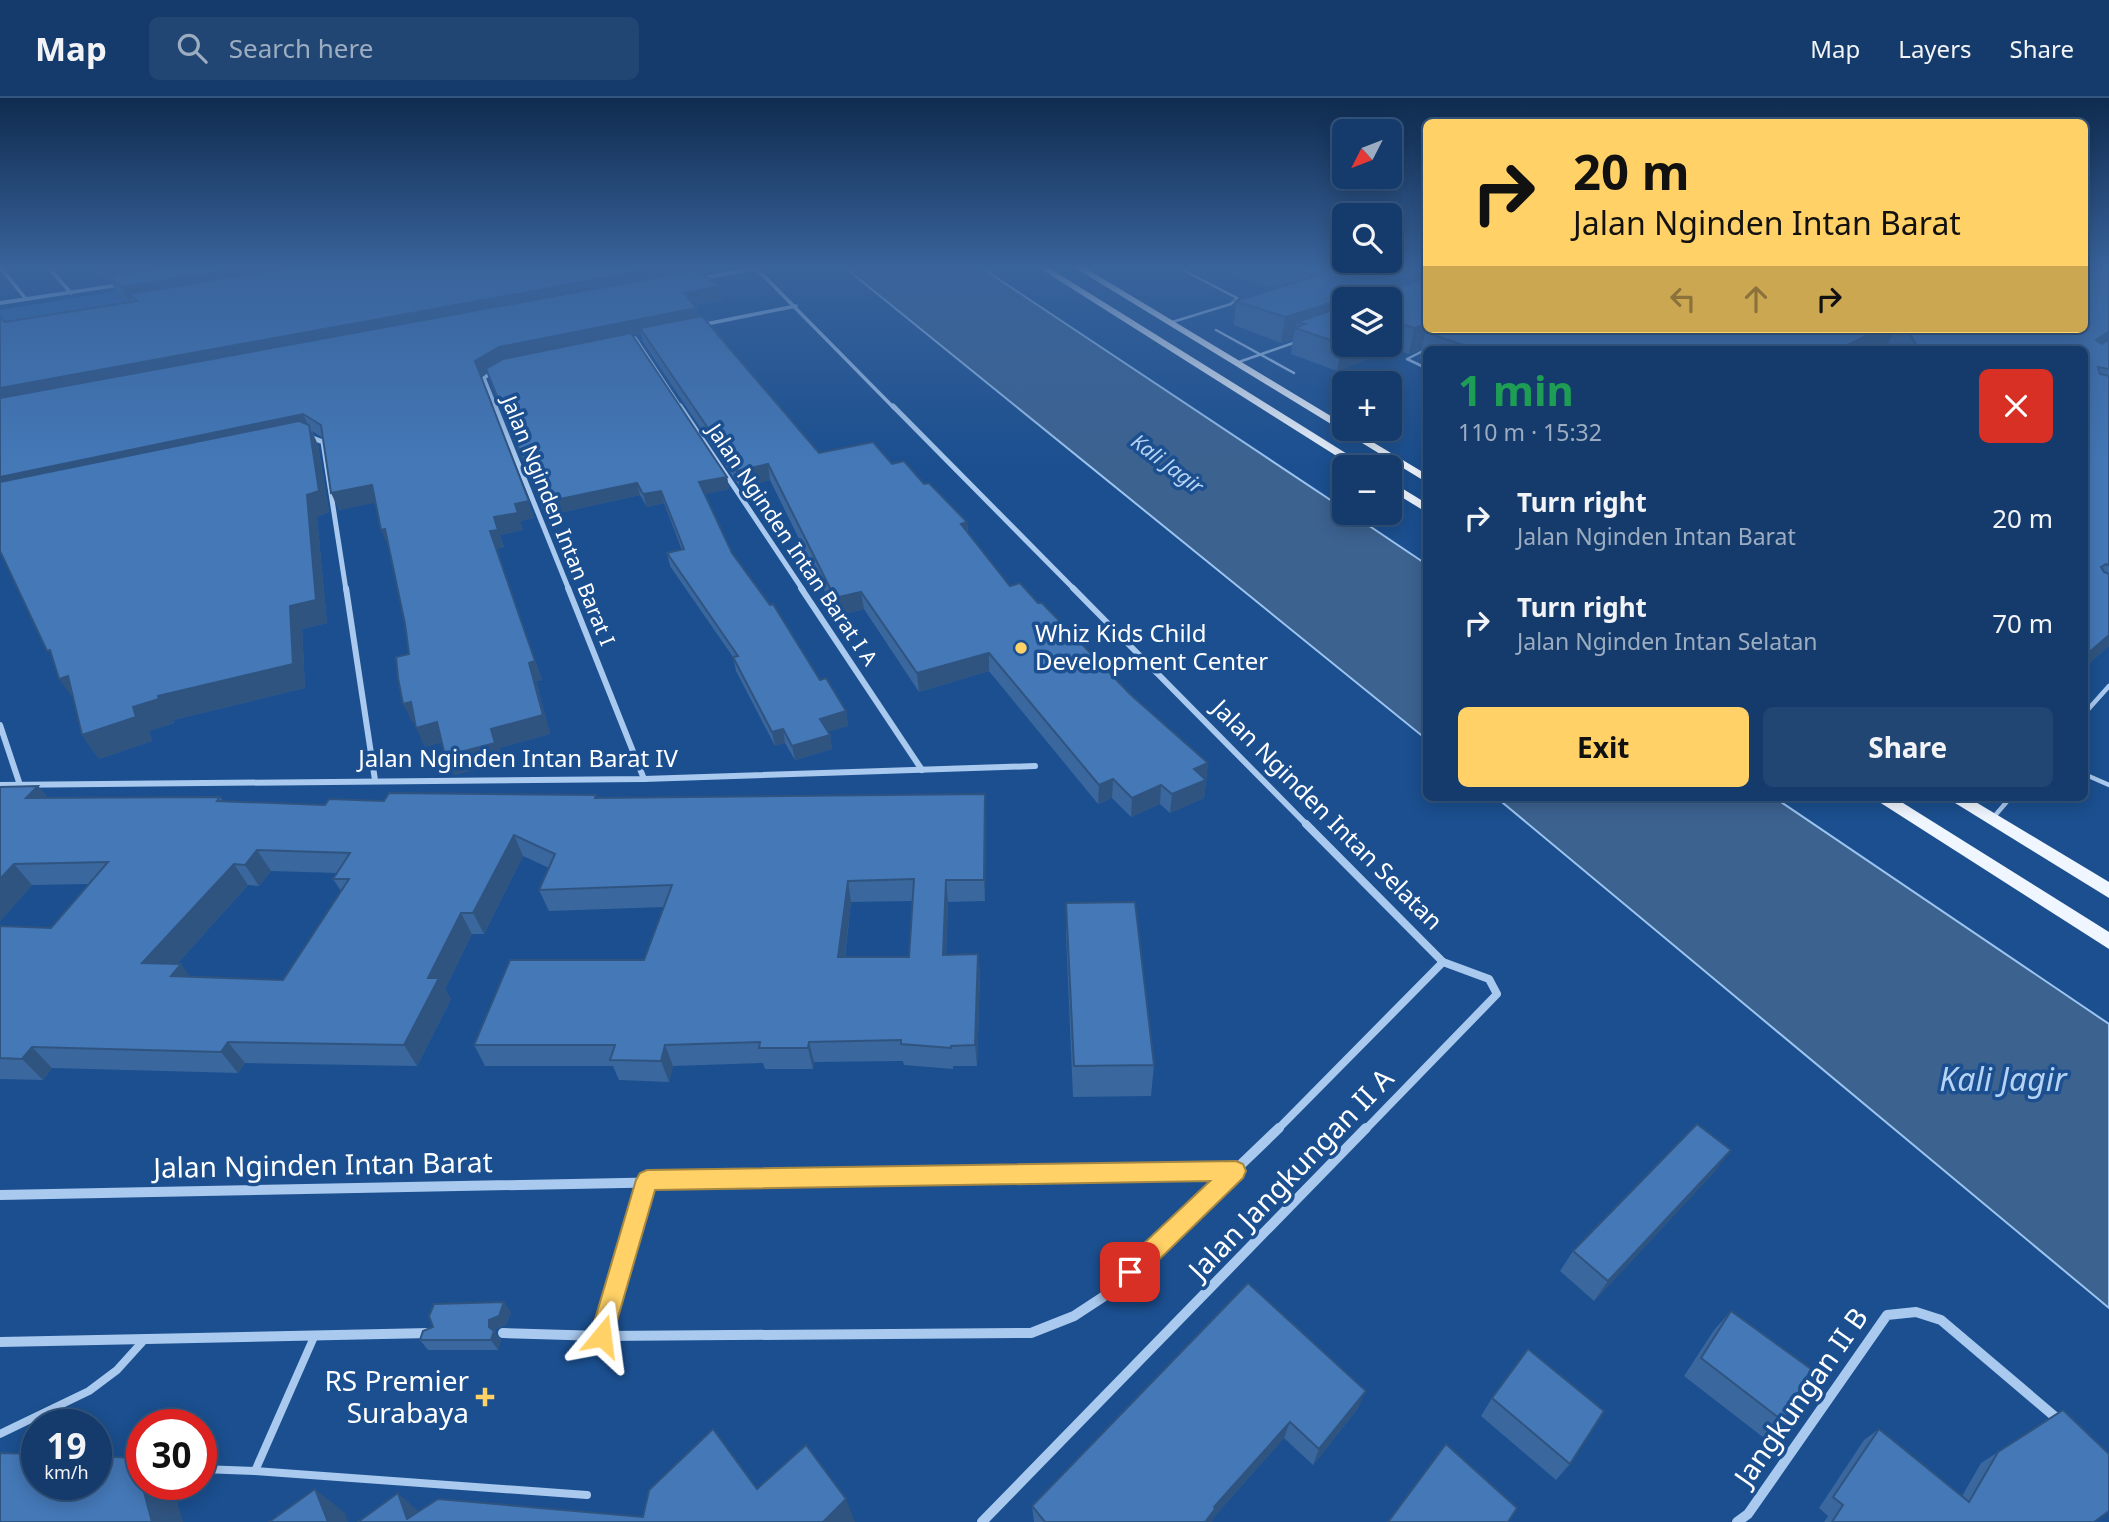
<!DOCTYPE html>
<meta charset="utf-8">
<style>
body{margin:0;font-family:"Noto Sans",sans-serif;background:#214673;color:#f1f3f6;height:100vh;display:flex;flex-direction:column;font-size:26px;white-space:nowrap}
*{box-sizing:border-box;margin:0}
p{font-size:23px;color:#9dadc1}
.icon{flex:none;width:38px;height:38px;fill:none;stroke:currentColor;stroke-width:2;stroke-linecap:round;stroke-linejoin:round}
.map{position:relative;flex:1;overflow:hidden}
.panel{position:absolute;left:1423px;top:248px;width:665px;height:455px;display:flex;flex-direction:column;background:#143b6b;border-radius:10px;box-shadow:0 4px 18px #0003,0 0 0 2px #33557e}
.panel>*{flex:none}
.hud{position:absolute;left:1423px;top:21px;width:665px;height:214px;border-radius:10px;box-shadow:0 4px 18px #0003,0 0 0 2px #33557e;background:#ffd166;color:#111;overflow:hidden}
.needle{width:46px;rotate:228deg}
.tools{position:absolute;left:1332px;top:21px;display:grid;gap:14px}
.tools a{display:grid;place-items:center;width:70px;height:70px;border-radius:10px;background:#143b6b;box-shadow:0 4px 18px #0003,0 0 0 2px #33557e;font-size:35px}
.speed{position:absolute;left:21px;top:1311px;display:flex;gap:14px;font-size:35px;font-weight:700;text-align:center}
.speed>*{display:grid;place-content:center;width:91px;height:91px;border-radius:50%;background:#143b6b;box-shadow:0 4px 18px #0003,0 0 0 2px #33557e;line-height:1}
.speed small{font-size:18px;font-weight:400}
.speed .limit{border:10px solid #d22;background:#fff;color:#111}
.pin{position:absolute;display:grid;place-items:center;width:60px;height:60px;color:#fff;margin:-30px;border-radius:14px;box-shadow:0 4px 10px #0006}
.me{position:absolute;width:77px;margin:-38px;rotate:16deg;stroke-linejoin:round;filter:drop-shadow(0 0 5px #0008)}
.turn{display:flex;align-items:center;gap:24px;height:147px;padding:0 35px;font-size:32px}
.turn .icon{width:91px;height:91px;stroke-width:2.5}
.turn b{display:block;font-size:49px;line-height:60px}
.lanes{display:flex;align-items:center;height:66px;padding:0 35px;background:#0003;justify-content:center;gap:35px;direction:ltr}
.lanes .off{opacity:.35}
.round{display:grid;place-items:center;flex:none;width:74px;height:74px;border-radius:10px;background:#214673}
.overview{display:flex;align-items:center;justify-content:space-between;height:119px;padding:0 35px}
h1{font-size:42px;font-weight:700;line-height:52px;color:#1e9e55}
.cta{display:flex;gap:14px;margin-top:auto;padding:14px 35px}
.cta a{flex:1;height:80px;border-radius:10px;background:#ffd166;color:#111;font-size:28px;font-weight:700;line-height:80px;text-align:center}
.cta a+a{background:#214673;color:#f1f3f6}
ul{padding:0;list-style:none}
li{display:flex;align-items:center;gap:21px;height:105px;padding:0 35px}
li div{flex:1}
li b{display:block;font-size:26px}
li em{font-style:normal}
header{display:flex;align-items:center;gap:42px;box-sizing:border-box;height:98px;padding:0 35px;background:#143b6b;border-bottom:2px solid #33557e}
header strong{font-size:33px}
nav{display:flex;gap:38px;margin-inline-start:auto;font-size:24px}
.search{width:490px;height:63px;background:#214673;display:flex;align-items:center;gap:18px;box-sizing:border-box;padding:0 24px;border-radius:10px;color:#9dadc1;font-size:26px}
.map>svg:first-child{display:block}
.green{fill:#2e69ad}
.water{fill:#3c6290;stroke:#9cc4f0;stroke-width:2}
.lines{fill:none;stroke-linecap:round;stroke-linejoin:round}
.service-far2{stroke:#a9c9ee;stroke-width:2.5}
.service-far1{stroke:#a9c9ee;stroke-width:4.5}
.service{stroke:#a9c9ee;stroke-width:8}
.minor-far4{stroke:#a9c9ee;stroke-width:3.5}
.minor-far3{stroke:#a9c9ee;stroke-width:5}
.minor-far2{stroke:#a9c9ee;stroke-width:6}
.minor-far1{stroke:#a9c9ee;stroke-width:8}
.minor{stroke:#a9c9ee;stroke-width:10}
.tertiary{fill:#a9c9ee;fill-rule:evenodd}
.primary{fill:#f0f6ff;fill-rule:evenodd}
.wall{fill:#3a679d;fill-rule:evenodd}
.shaded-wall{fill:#305480}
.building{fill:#4478b7;stroke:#305480;stroke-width:2;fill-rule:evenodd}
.route{fill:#ffd166;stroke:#a68842;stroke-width:2}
.poi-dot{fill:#ffd166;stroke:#1b4f8f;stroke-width:2.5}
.labels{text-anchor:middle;stroke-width:7;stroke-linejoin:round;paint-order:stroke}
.far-water-label{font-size:21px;font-style:italic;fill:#b5d3f5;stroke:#1b4f8f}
.far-street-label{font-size:21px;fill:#fff;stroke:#1b4f8f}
.poi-label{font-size:24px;fill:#fff;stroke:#1b4f8f;text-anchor:start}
.street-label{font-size:24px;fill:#fff;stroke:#1b4f8f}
.near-street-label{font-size:28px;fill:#fff;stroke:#1b4f8f}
.near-poi-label{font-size:28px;fill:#fff;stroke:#1b4f8f;text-anchor:end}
.near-water-label{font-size:32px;font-style:italic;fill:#b5d3f5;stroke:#1b4f8f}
</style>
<header>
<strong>Map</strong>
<div class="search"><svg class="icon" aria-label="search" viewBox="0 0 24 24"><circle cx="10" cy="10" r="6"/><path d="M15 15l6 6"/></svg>Search here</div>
<nav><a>Map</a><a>Layers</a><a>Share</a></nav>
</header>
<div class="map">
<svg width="2109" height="1424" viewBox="0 0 2109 1424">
<rect width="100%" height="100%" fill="#1b4f8f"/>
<path class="green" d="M256 170 264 182 0 225V212Z"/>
<g class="water">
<path d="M843 168H979L1344 411V415H1350L1426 466V641Z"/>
<path d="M1497 700H1775L2109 926V1210Z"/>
</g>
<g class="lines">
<g class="service-far2">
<path d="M1169 225 1231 206 1237 200 1175 168"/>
<path d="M1216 232 1294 275"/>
<path d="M1425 252 1407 261 1426 270"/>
<path d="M1236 265 1299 243"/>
</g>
<g class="service-far1">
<path d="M2084 616 2109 588"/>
<path d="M2084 676 2109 687"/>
<path d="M1992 721 2010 700"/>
</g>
<g class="service">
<path d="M0 1336 89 1293 117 1272 145 1241"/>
<path d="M201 1371 255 1373 314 1239"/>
<path d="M255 1373 587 1397"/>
</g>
<g class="minor-far4">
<path d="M47 168 71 195"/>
<path d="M754 168 894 310"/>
<path d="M0 169 26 201"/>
<path d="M698 181 756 170"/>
<path d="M701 227 796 208"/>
<path d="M635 240 681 310"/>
<path d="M495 272 484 280 496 310"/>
</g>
<g class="minor-far3">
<path d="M495 308 569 492"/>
<path d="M680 308 803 492"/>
<path d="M893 308 1075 492"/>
<path d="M305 337 323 344 346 492"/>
</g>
<g class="minor-far2">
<path d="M346 490 375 682"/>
<path d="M568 490 644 681"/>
<path d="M801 490 922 672"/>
<path d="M1073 490 1308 728"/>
<path d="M0 627 20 687"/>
<path d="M0 687 644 681 1035 668"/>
</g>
<g class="minor-far1">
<path d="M1306 726 1443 864 1489 881 1497 896 1365 1032"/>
<path d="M1277 1032 1443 864"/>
</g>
<g class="minor">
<path d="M0 1097 1236 1073"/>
<path d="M503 1235 602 1238 1031 1235 1074 1218 1103 1199 1279 1030"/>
<path d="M602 1238 647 1082"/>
<path d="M0 1244 430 1235"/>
<path d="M982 1424 1366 1030"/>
<path d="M1737 1424 1748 1416 1887 1217 1916 1214 1941 1222 2060 1323"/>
</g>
<path class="tertiary" d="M128 184 130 187 0 207V203Z"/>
<g class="primary">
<path d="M1036 168H1046L1368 369H1354Z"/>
<path d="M1072 168H1082L1344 326V331H1351L1426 376V384Z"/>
<path d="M1390 383 1426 405V414L1390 392Z"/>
<path d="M1873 700H1895L2109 834V851Z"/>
<path d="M1947 700H1969L2109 784V800Z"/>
</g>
</g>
<g class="wall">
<path d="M89 168H288L289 169 294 168H710V169L689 173 720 188 723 202 694 207 696 210 698 218 819 355 892 366 924 386 967 424 968 435 1010 488 1038 505 1131 597 1208 665 1204 700 1170 715 1160 706 1131 719 1112 700 1098 706 989 573 919 594 864 511 837 518 770 382 740 389 643 244 641 236 632 237 727 379 729 391 705 396 732 455 820 582 846 613 848 628 828 633 830 637 832 651 795 662 785 645 775 648 736 573 733 559 670 468 667 455 682 452 664 405 647 409 640 397 545 418 487 274 481 278 534 420 520 423 523 432 500 437 504 449 496 451 542 582 536 583 550 636 499 650 503 664 454 677 445 658 442 644 425 649 415 624H412L409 556 405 526 389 449 375 404 339 412 323 340 312 333 318 347 329 414 317 419 327 525 302 531 305 590 173 622 174 625 149 633 152 643 99 661 82 637 5 224 133 204V202L128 203 115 192 111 184H107Z"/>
<path d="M1229 168H1426V231H2084L2109 168V548L2084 570V252H1891L1888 246 1876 252H1426V262L1420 260 1422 251 1409 256 1394 251 1337 273 1291 256 1293 241 1281 245 1234 227 1236 203 1275 190 1229 176ZM1344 201H1390V247Z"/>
<path d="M38 688 48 700 220 699 223 703 325 707 384 703 985 696 986 717 985 803 948 804 946 857 978 856 980 877 977 968H953V971L904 967 903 963 814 964 813 971H765L763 965 673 968 669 984 619 982 613 968H485L474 947 644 862 664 809 549 813 539 792 549 770 523 758 484 836H472L445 891 451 901 417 968 245 965 238 975 52 970 43 982 0 981V828L51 830 89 786 32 787 0 823V689ZM271 773 337 775 333 781 341 793 283 882 191 879 177 866 248 787 259 788ZM913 803 909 859H845L851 804Z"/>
<path d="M1066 805 1154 967 1151 998 1073 999 1066 837Z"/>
<path d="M1716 1072 1594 1203 1560 1173 1573 1153Z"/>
<path d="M1248 1185 1358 1310 1313 1367 1284 1340 1213 1420 1212 1424H1034L1032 1408Z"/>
<path d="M1731 1213 1783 1323 1764 1340 1684 1278 1714 1232Z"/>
<path d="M511 1214 506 1227 496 1231V1236L501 1242 498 1252H428L420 1242Z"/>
<path d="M1492 1300 1570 1366 1556 1382 1481 1318Z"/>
<path d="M2063 1312 2094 1424H1824L1828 1418 1819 1410 1864 1342 1879 1331 1962 1398 1981 1365Z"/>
</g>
<g class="shaded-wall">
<path d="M122 168H216L108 178 111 184H107L100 171Z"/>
<path d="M256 168H288L292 176 130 196 133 202 128 203 121 189Z"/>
<path d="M670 168H710V169L0 307V290Z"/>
<path d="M1426 172V187L1390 207 1392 184Z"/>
<path d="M720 188 723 202 686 209 684 195Z"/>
<path d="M1350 199V201H1344V224L1305 226 1297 224 1293 241 1281 245 1285 219Z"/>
<path d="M696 210 699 224 640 230 641 236 504 264 480 278 475 263 499 249Z"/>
<path d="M1399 225 1394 251 1337 273 1342 246 1390 247V229Z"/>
<path d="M1426 226V231H1472L1425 234 1422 251 1409 256 1414 230Z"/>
<path d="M1879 231H1895L1888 246 1876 252H1838Z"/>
<path d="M2109 233V245L2107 249 2096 242Z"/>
<path d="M303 316 318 347 329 414 317 419 327 525 302 531 305 590 173 622 174 625 149 633 152 643 99 661 82 637 133 609 158 598 290 508 307 397 0 396V379Z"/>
<path d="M768 366 770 382 740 389 737 373Z"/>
<path d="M727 379 729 391 702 397 699 384Z"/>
<path d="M637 385 640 397 545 418 541 405Z"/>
<path d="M372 387 379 404 339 412 331 395Z"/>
<path d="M661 393 664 405 647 409 643 396Z"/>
<path d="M529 403 534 420 520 423 515 406Z"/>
<path d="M518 415 523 432 500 437 504 449 496 451 542 582 536 583 550 636 499 650 503 664 454 677 445 658 491 631 490 433 494 419Z"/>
<path d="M967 424 968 441 961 426Z"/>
<path d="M385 431 388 449 381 432Z"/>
<path d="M861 494 864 511 837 518 835 500Z"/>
<path d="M2109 537V548L2084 570V559L2086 557Z"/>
<path d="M989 555V573L919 594 917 575Z"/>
<path d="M68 578 76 604 59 581Z"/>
<path d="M411 604 420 622 412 624 403 606Z"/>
<path d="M846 613 848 628 823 635 820 621Z"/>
<path d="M437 624 446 643 425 649 416 630Z"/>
<path d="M783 631 785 645 775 648 772 634Z"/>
<path d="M830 637 832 651 795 662 792 648Z"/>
<path d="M1208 665 1204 700 1170 715 1172 696 1194 671Z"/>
<path d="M1113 681 1112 700 1098 706 1099 687Z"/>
<path d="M1161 687 1160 706 1131 719 1132 700Z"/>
<path d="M38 688 55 709 26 700Z"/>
<path d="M985 696 986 717 985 803 984 782Z"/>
<path d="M514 737 523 758 484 836 473 815Z"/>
<path d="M257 752 271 773 259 788 245 767Z"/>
<path d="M14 766 32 787 0 823V781Z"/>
<path d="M234 766 248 787 159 886 142 865Z"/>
<path d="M946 782 948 804 945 878 943 857Z"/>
<path d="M848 783 851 804 842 880 838 859Z"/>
<path d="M461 815 472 836 445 891 451 901 417 968 404 947 428 880Z"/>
<path d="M978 856 980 877 977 968 975 947Z"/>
<path d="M181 866 197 887 171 878Z"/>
<path d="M228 944 245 965 238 975 221 954Z"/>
<path d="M809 944 814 964 813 971 808 950Z"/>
<path d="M665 947 673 968 669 984 661 963Z"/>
<path d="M32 949 52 970 43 982 22 961Z"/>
<path d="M1731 1052 1716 1072 1594 1203 1608 1183Z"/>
<path d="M504 1204 511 1214 506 1227 496 1231V1236L501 1242 498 1252 491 1242 489 1222Z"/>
<path d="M1366 1293 1358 1310 1313 1367 1319 1351Z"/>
<path d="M1290 1324 1284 1340 1213 1420 1212 1424H1205L1214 1409Z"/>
<path d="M135 1360 142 1365V1386Z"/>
<path d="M142 1386H172L183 1424H152Z"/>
<path d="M315 1391 345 1415 348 1424H328Z"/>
<path d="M398 1395 425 1419 407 1421Z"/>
<path d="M846 1401 855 1424H823Z"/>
</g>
<g class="building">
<path d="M96 168H122L100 171Z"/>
<path d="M169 168H256L121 189 108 178Z"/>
<path d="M295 168H670L0 290V219L5 224 137 203 130 196Z"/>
<path d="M1283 168H1426V172L1392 184 1391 189 1396 190 1426 180V226L1414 230 1399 225 1390 229V201H1350V199L1285 219 1236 203 1315 178Z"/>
<path d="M2090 168H2109V233L2096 242 2102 246 2109 241V271L2098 269 2100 276 2109 278V467L2106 466 2101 469 2104 474 2109 476V537L2086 557 2084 556V252H1919L1907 231H2084V172Z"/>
<path d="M697 172 720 188 684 195 696 210 499 249 475 263 529 403 515 406 518 415 494 419 498 432 490 433 535 563 529 565 543 617 491 631 495 645 445 658 437 624 416 630 411 604 403 606 398 580 396 559 409 556 405 526 385 431 381 432 372 387 331 395 321 327 303 316 0 379V300Z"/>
<path d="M1344 208V246H1342L1295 230 1305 226 1297 224Z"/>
<path d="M702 218 819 355 873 344 892 366 904 363 924 386 929 385 967 424 961 426 1010 488 1020 485 1038 505H1042L1131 597 1208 665 1194 671 1206 682 1172 696 1161 687 1132 700 1113 681 1099 687 989 555 917 575 861 494 835 500 768 366 737 373 640 230Z"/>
<path d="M1433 231H1879L1838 252H1478L1425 234Z"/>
<path d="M631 235 727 379 699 384 732 455 770 507 773 506 820 582 826 580 846 613 820 621 830 637 792 648 783 631 772 634 733 559 738 558 667 455 684 451 661 393 643 396 637 385 541 405 486 271 503 261Z"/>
<path d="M299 323 309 327 319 393 307 397 316 502 290 508 293 566 158 598 159 601 133 609 136 619 82 637 68 578 59 581 50 552 47 553 0 453V384Z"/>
<path d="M38 688 26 700 220 699 217 703 325 707 329 701 384 703 389 695 596 697 595 700 985 696 984 782H946L943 857 978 856 975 947 951 948V950L901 946V942L809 944 808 950H759L760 944 665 947 661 963 610 962 615 947H474L510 862H644L672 787 539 792 555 756 514 737 473 815H461L428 880H439L404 947 228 944 221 954 32 949 22 961 0 960V828L51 830 108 764 14 766 0 781V689ZM257 752 350 755 333 781H349L283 882 171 878 181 866 142 865 234 766 245 767ZM914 781 909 859H838L848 783Z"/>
<path d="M1135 804 1154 967 1074 968 1066 805Z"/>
<path d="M1697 1026 1731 1052 1608 1183 1573 1153Z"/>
<path d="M1248 1185 1366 1293 1319 1351 1290 1324 1214 1409 1215 1411 1205 1424H1045L1032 1408Z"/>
<path d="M504 1204 499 1218 489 1222V1229L494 1233 491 1242H420L423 1233 433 1229 429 1218 434 1206Z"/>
<path d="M1731 1213 1811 1271 1783 1323 1701 1260Z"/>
<path d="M1528 1251 1604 1313 1570 1366 1492 1300Z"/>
<path d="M2063 1312 2109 1356V1413L2094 1424H1832L1843 1407 1833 1399 1879 1331 1969 1404 1998 1354Z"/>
<path d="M713 1331 757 1391 806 1347 846 1401 823 1424H358L398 1395 407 1421 438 1401 643 1419 649 1392Z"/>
<path d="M1446 1346 1517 1410 1508 1424H1388Z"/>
<path d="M0 1355 37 1356V1386H96V1358L135 1360 152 1424H0Z"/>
<path d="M315 1391 328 1424H269Z"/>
</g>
<linearGradient id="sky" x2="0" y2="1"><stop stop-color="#0f2b4f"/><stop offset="0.46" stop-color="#39639b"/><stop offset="1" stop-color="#39639b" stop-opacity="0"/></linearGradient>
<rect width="2109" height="367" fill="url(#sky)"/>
<path class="route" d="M1236 1063 1243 1066 1246 1073 1243 1080 1138 1182 1130 1185 1122 1182 1118 1174 1122 1166 1210 1083 655 1092 610 1247 602 1250 593 1247 590 1238 636 1082 640 1075 647 1072Z"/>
<g class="poi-dot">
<circle cx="1021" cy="550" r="7"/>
<path d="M481.5 1288.5h7v7h7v7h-7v7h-7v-7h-7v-7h7z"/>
</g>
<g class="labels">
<g class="far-water-label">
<text transform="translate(1167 366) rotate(37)" y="7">Kali Jagir</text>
</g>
<g class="far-street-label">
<text transform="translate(558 423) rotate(68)" y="7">Jalan Nginden Intan Barat I</text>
<text transform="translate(792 447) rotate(56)" y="7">Jalan Nginden Intan Barat I A</text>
</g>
<g class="poi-label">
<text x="1035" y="544">Whiz Kids Child<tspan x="1035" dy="28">Development Center</tspan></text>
</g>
<g class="street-label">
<text x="518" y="669">Jalan Nginden Intan Barat IV</text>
<text transform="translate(1327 717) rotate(45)" y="8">Jalan Nginden Intan Selatan</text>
</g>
<g class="near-street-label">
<text transform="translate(323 1067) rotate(-1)" y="10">Jalan Nginden Intan Barat</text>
<text transform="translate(1291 1076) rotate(-46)" y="10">Jalan Jangkungan II A</text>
<text transform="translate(1801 1299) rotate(-55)" y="10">Jangkungan II B</text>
</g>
<g class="near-poi-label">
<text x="469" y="1293">RS Premier<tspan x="469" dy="32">Surabaya</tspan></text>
</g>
<g class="near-water-label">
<text x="2003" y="993">Kali Jagir</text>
</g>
</g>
</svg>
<div class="tools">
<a><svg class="needle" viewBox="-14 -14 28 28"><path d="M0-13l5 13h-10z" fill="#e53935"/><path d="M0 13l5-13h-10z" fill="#9dadc1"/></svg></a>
<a><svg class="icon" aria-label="search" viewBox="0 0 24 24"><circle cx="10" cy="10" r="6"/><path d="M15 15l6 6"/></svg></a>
<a><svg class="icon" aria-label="layers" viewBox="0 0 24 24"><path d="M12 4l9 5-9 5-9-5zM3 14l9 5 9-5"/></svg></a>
<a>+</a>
<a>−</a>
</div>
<div class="speed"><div>19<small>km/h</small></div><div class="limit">30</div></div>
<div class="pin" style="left:1130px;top:1174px;background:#d93025"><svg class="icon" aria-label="arrive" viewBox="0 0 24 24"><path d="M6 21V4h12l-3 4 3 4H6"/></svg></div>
<svg class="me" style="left:602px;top:1238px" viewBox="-20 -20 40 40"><path d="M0-17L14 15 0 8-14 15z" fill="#ffd166" stroke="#fff" stroke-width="4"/></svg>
<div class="hud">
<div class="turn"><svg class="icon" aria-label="right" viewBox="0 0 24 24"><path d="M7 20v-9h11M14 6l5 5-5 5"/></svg><div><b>20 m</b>Jalan Nginden Intan Barat</div></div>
<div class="lanes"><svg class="icon off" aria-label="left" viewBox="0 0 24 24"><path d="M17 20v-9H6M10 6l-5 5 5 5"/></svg><svg class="icon off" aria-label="ahead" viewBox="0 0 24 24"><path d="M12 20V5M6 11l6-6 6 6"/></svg><svg class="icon" aria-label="right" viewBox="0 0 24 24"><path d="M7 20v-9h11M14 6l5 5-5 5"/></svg></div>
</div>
<section class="panel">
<div class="overview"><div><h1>1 min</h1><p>110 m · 15:32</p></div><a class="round" style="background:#d93025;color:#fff"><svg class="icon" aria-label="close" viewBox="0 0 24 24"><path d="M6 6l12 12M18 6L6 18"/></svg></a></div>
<ul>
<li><svg class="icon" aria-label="right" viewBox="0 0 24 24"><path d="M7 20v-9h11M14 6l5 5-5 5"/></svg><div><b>Turn right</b><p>Jalan Nginden Intan Barat</p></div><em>20 m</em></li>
<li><svg class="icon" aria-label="right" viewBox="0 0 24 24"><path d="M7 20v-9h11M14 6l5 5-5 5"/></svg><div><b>Turn right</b><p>Jalan Nginden Intan Selatan</p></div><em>70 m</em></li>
</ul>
<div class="cta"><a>Exit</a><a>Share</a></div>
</section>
</div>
